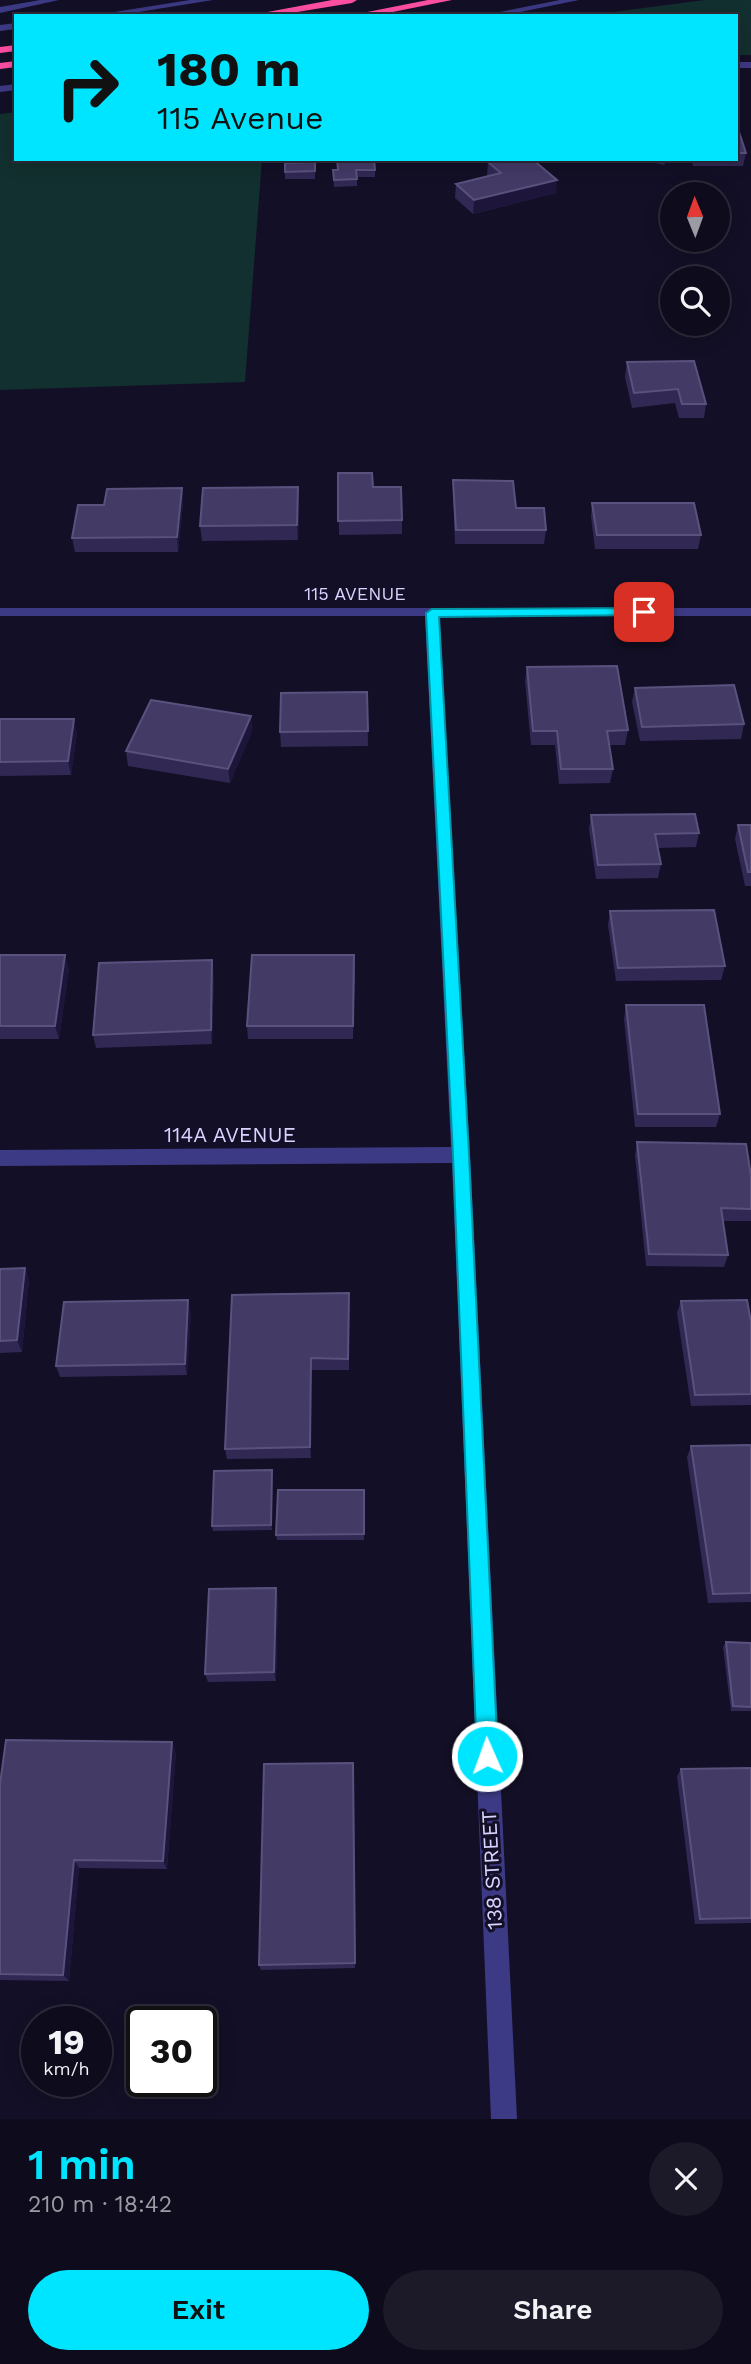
<!DOCTYPE html>
<meta charset="utf-8">
<style>
body{margin:0;font-family:"Work Sans",sans-serif;background:#1c1929;color:#f1f3f6;height:100vh;display:flex;flex-direction:column;font-size:26px;white-space:nowrap}
*{box-sizing:border-box;margin:0}
p{font-size:23px;color:#9b9ba3}
.icon{flex:none;width:38px;height:38px;fill:none;stroke:currentColor;stroke-width:2;stroke-linecap:round;stroke-linejoin:round}
.map{position:relative;height:2119px;overflow:hidden}
.drawer{display:flex;flex-direction:column;background:#0e0b1c;flex:1}
.drawer>*{flex:none}
.banner{position:absolute;left:14px;top:14px;width:724px;height:147px;border-radius:0px;box-shadow:0 4px 18px #0003,0 0 0 2px #2e2b3b;background:#00e5ff;color:#111;overflow:hidden}
.needle{width:46px;rotate:359deg}
.tools{position:absolute;left:660px;top:182px;display:grid;gap:14px}
.tools a{display:grid;place-items:center;width:70px;height:70px;border-radius:50%;background:#0e0b1c;box-shadow:0 4px 18px #0003,0 0 0 2px #2e2b3b;font-size:35px}
.speed{position:absolute;left:21px;top:2006px;display:flex;gap:14px;font-size:35px;font-weight:700;text-align:center}
.speed>*{display:grid;place-content:center;width:91px;height:91px;border-radius:50%;background:#0e0b1c;box-shadow:0 4px 18px #0003,0 0 0 2px #2e2b3b;line-height:1}
.speed small{font-size:18px;font-weight:400}
.speed .limit{border:4px solid #111;border-radius:10px;background:#fff;color:#111}
.pin{position:absolute;display:grid;place-items:center;width:60px;height:60px;color:#fff;margin:-30px;border-radius:14px;box-shadow:0 4px 10px #0006}
.me{position:absolute;width:77px;margin:-38px;rotate:358deg;stroke-linejoin:round;filter:drop-shadow(0 0 5px #0008)}
.turn{display:flex;align-items:center;gap:24px;height:147px;padding:0 28px;font-size:32px}
.turn .icon{width:91px;height:91px;stroke-width:2.5}
.turn b{display:block;font-size:49px;line-height:60px}
.round{display:grid;place-items:center;flex:none;width:74px;height:74px;border-radius:37px;background:#1c1929}
.overview{display:flex;align-items:center;justify-content:space-between;height:119px;padding:0 28px}
h1{font-size:42px;font-weight:600;line-height:52px;color:#00e5ff}
.button{display:flex;gap:14px;margin-top:auto;padding:14px 28px}
.button a{flex:1;height:80px;border-radius:42px;background:#00e5ff;color:#111;font-size:28px;font-weight:600;line-height:80px;text-align:center}
.button a+a{background:#1c1929;color:#f1f3f6}
.map>svg:first-child{display:block}
.green{fill:#12302f}
.lines{fill:none;stroke-linecap:round;stroke-linejoin:round}
.minor{fill:#3d3a85;fill-rule:evenodd}
.highway{fill:#ff4fa3;fill-rule:evenodd}
.wall{fill:#312854}
.shaded-wall{fill:#1d163a}
.building{fill:#433a66;stroke:#5a527e;stroke-width:2}
.route{fill:#00e5ff;stroke:#0095a6;stroke-width:2}
.labels{text-anchor:middle;stroke-width:6;stroke-linejoin:round;paint-order:stroke}
.far-street-label{font-size:18px;fill:#d9d4ff;stroke:#130f26}
.street-label{font-size:21px;fill:#d9d4ff;stroke:#130f26}
</style>
<div class="map">
<svg width="751" height="2119" viewBox="0 0 751 2119">
<rect width="100%" height="100%" fill="#130f26"/>
<g class="green">
<path d="M704 0H751V55H737V16H583Z"/>
<path d="M16 112V159H262L245 382 0 390V114Z"/>
</g>
<g class="lines">
<g class="minor">
<path d="M40 0H59L0 13V7Z"/>
<path d="M190 0H213L114 16H89Z"/>
<path d="M560 0H579L500 16H479Z"/>
<path d="M16 23V29L0 31V25Z"/>
<rect x="737" y="62" width="14" height="6"/>
<path d="M16 84V90L0 92V86Z"/>
<path d="M0 608H751V616H439L470 1155 517 2119H491L452 1163 0 1166V1150L451 1147 425 616H0Z"/>
</g>
<g class="highway">
<path d="M332 0H357L352 3 273 16H246Z"/>
<path d="M428 0H452L373 16H347Z"/>
<path d="M16 45V51L0 53V47Z"/>
<path d="M16 61V67L0 69V63Z"/>
</g>
</g>
<g class="wall">
<path d="M737 132 746 153 743 166H693L691 159H737Z"/>
<path d="M337 159 375 170V177H357V186L334 187 333 170H338Z"/>
<path d="M638 159H669L664 165Z"/>
<path d="M315 162V179H285V172Z"/>
<path d="M488 162 556 193 473 214 455 198 456 184 488 176 487 175Z"/>
<path d="M627 362 706 404 704 418H679L675 403 632 408 625 377Z"/>
<path d="M338 473 373 487 402 520V534L339 535Z"/>
<path d="M453 480 516 508 546 530 544 544H455L453 495Z"/>
<path d="M182 488 183 503 178 552H75L72 538 104 505Z"/>
<path d="M299 502 298 540 202 541 200 526Z"/>
<path d="M592 503 701 535 698 549H595L591 517Z"/>
<path d="M527 667 628 730 625 745H609L613 769 610 783 559 784 555 745H531L525 681Z"/>
<path d="M635 688 744 724 741 739 640 741 632 702Z"/>
<path d="M367 692 368 746 281 747 280 732Z"/>
<path d="M251 716 252 731 230 783 128 766 126 751Z"/>
<path d="M0 719 77 733 71 775 0 776Z"/>
<path d="M591 815 699 833 696 847 658 848 661 864 658 878 596 879 589 829Z"/>
<path d="M738 825H751V886H745L735 839Z"/>
<path d="M610 911 725 966 721 980 616 981 608 925Z"/>
<path d="M0 955 69 968 59 1039H0Z"/>
<path d="M355 969 353 1039H248L247 1026Z"/>
<path d="M214 973 212 1044 96 1048 93 1035Z"/>
<path d="M626 1005 720 1114 716 1127H635L624 1019Z"/>
<path d="M637 1142 751 1176V1221H723L728 1255 724 1267 646 1266 635 1155Z"/>
<path d="M25 1268 29 1280 22 1352 0 1353V1269Z"/>
<path d="M349 1293V1370H311V1458L227 1459 225 1449Z"/>
<path d="M681 1301 751 1322V1405L691 1406 677 1313Z"/>
<path d="M191 1312 187 1375 60 1377 56 1366Z"/>
<path d="M751 1445V1602L708 1603 687 1457 691 1446Z"/>
<path d="M272 1470V1530L213 1531 212 1526Z"/>
<path d="M364 1490V1540H277L276 1535Z"/>
<path d="M278 1597 276 1681 208 1682 205 1674Z"/>
<path d="M726 1642 751 1643V1711H731L723 1647Z"/>
<path d="M176 1752 167 1869 79 1868 69 1981 0 1980V1784Z"/>
<path d="M353 1763 355 1968 261 1970 259 1965Z"/>
<path d="M751 1768V1923L695 1924 677 1776 681 1769Z"/>
</g>
<g class="shaded-wall">
<path d="M557 180 556 193 473 214 474 200Z"/>
<path d="M298 487 299 502 298 540 297 525Z"/>
<path d="M182 488 183 503 178 552 177 537Z"/>
<path d="M251 716 252 731 230 783 228 769Z"/>
<path d="M74 719 77 733 71 775 68 761Z"/>
<path d="M65 955 69 968 59 1039 55 1026Z"/>
<path d="M212 960 214 973 212 1044 211 1030Z"/>
<path d="M25 1268 29 1280 22 1352 17 1340Z"/>
<path d="M188 1300 191 1312 187 1375 185 1364Z"/>
<path d="M311 1358V1458L310 1447Z"/>
<path d="M272 1470 273 1476 272 1530 271 1525Z"/>
<path d="M276 1588 278 1597 276 1681 274 1672Z"/>
<path d="M172 1742 176 1752 167 1869 163 1861Z"/>
<path d="M74 1860 79 1868 69 1981 63 1975Z"/>
</g>
<g class="building">
<path d="M737 132H739L746 153H737Z"/>
<path d="M337 159H374L375 170H356L357 179 334 180 333 170H338Z"/>
<path d="M499 159H532L557 180 474 200 456 184 501 173 488 162Z"/>
<path d="M315 162V171L285 172V163Z"/>
<path d="M694 361 706 404H682L678 389 634 393 627 362Z"/>
<path d="M338 473H372L373 487H401L402 520 338 521Z"/>
<path d="M453 480 513 481 516 508H544L546 530H456Z"/>
<path d="M298 487 297 525 200 526 203 488Z"/>
<path d="M182 488 177 537 72 538 78 505H104L107 489Z"/>
<path d="M592 503H694L701 535H597Z"/>
<path d="M617 666 628 730 607 731 613 769H561L557 731H533L527 667Z"/>
<path d="M734 685 744 724 642 727 635 688Z"/>
<path d="M367 692 368 731 280 732 281 693Z"/>
<path d="M151 700 251 716 228 769 126 751Z"/>
<path d="M0 719H74L68 761 0 762Z"/>
<path d="M695 814 699 833 655 834 661 864 598 865 591 815Z"/>
<path d="M738 825H751V872H748Z"/>
<path d="M714 910 725 966 618 968 610 911Z"/>
<path d="M0 955H65L55 1026H0Z"/>
<path d="M252 955H354L353 1026H247Z"/>
<path d="M212 960 211 1030 93 1035 99 963Z"/>
<path d="M626 1005H704L720 1114H638Z"/>
<path d="M637 1142 746 1144 751 1176V1209L721 1208 728 1255 649 1254Z"/>
<path d="M25 1268 17 1340 0 1341V1269Z"/>
<path d="M349 1293 348 1359 311 1358 310 1447 225 1449 232 1295Z"/>
<path d="M188 1300 185 1364 56 1366 64 1302Z"/>
<path d="M747 1300 751 1322V1394L695 1395 681 1301Z"/>
<path d="M751 1445V1593L713 1594 691 1446Z"/>
<path d="M272 1470 271 1525 212 1526 214 1471Z"/>
<path d="M278 1490H364V1534L276 1535Z"/>
<path d="M276 1588 274 1672 205 1674 209 1589Z"/>
<path d="M726 1642 751 1643V1707L733 1706Z"/>
<path d="M6 1740 172 1742 163 1861 74 1860 63 1975 0 1974V1784Z"/>
<path d="M353 1763 355 1963 259 1965 264 1764Z"/>
<path d="M751 1768V1918L700 1919 681 1769Z"/>
</g>
<path class="route" d="M644 608 650 612 649 615 439 617 469 1155 498 1756 495 1763 487 1766 480 1763 477 1756 453 1155 426 613 432 609Z"/>
<g class="labels">
<g class="far-street-label">
<text x="355" y="600">115 AVENUE</text>
</g>
<g class="street-label">
<text x="230" y="1142">114A AVENUE</text>
<text transform="translate(492 1870) rotate(-93)" y="7">138 STREET</text>
</g>
</g>
</svg>
<div class="tools">
<a><svg class="needle" viewBox="-14 -14 28 28"><path d="M0-13l5 13h-10z" fill="#e53935"/><path d="M0 13l5-13h-10z" fill="#9b9ba3"/></svg></a>
<a><svg class="icon" aria-label="search" viewBox="0 0 24 24"><circle cx="10" cy="10" r="6"/><path d="M15 15l6 6"/></svg></a>
</div>
<div class="speed"><div>19<small>km/h</small></div><div class="limit">30</div></div>
<div class="pin" style="left:644px;top:612px;background:#d93025"><svg class="icon" aria-label="arrive" viewBox="0 0 24 24"><path d="M6 21V4h12l-3 4 3 4H6"/></svg></div>
<svg class="me" style="left:487px;top:1756px" viewBox="-20 -20 40 40"><circle r="17" fill="#00e5ff" stroke="#fff" stroke-width="3"/><path d="M0-11L8 9 0 5-8 9z" fill="#fff"/></svg>
<div class="banner">
<div class="turn"><svg class="icon" aria-label="right" viewBox="0 0 24 24"><path d="M7 20v-9h11M14 6l5 5-5 5"/></svg><div><b>180 m</b>115 Avenue</div></div>
</div>
</div>
<section class="drawer">
<div class="overview"><div><h1>1 min</h1><p>210 m · 18:42</p></div><a class="round"><svg class="icon" aria-label="close" viewBox="0 0 24 24"><path d="M6 6l12 12M18 6L6 18"/></svg></a></div>
<div class="button"><a>Exit</a><a>Share</a></div>
</section>
